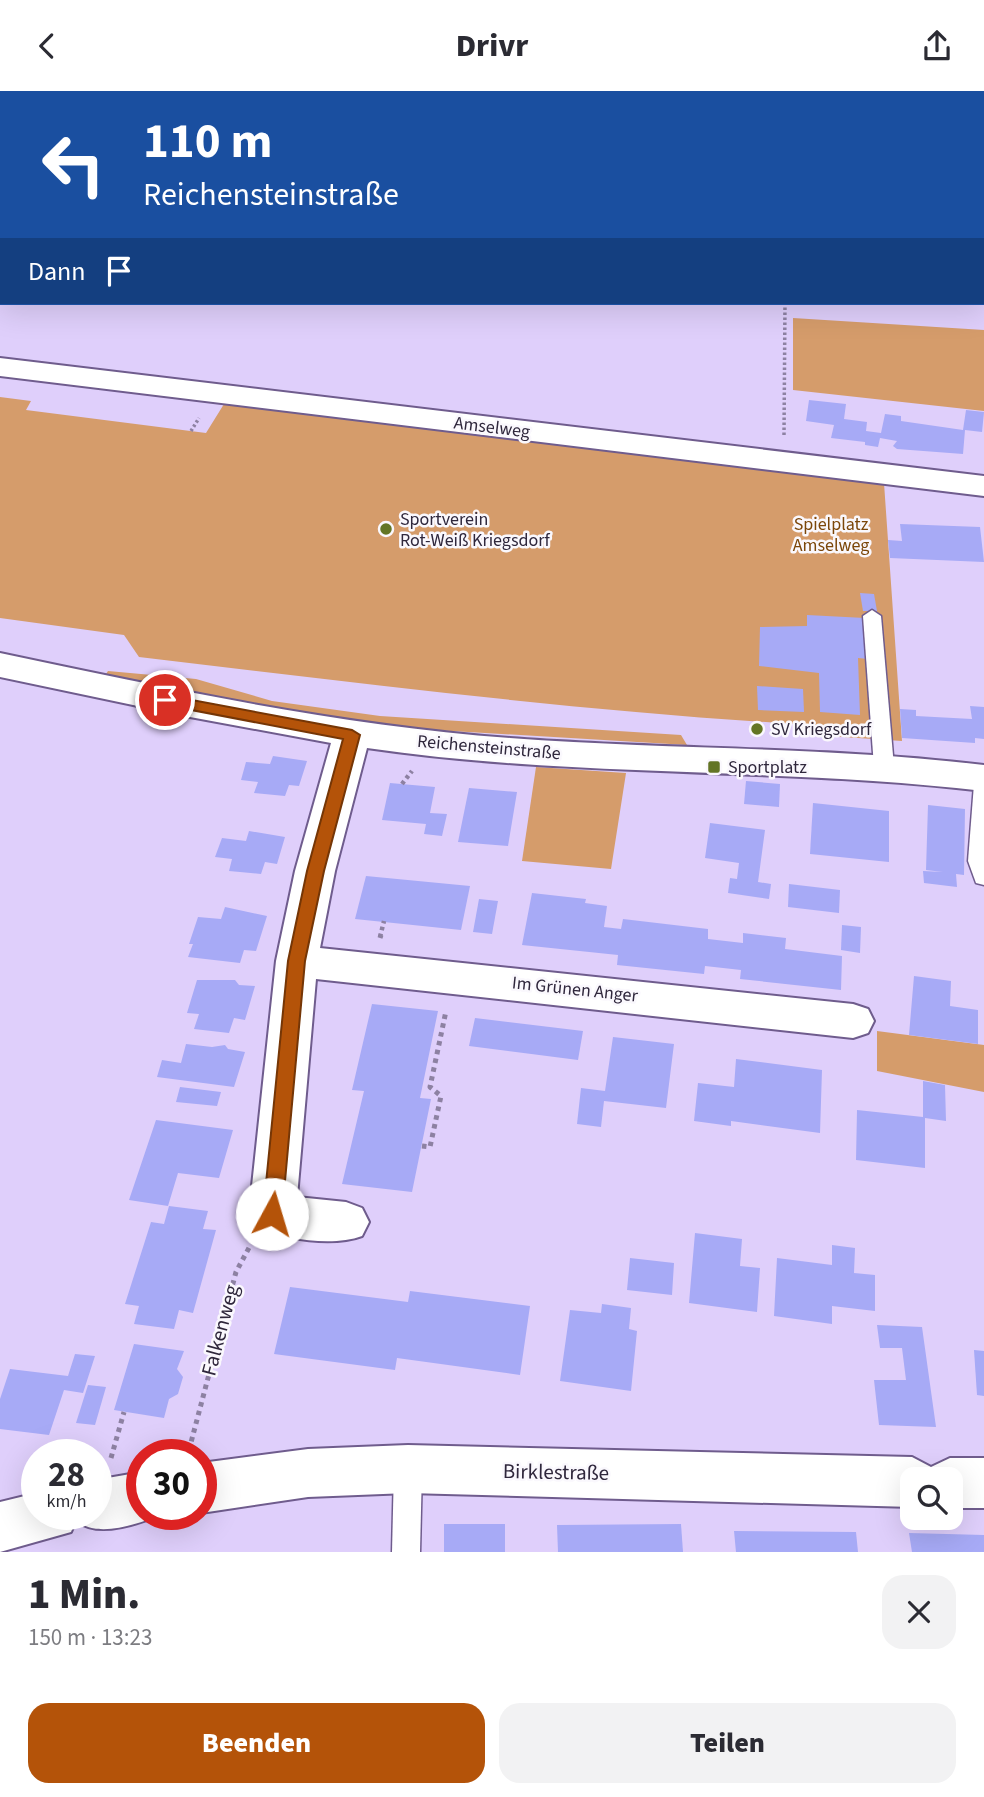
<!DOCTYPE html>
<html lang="de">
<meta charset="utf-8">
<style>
body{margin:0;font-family:"Source Sans 3",sans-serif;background:#f2f2f3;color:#2b2b33;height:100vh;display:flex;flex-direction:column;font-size:26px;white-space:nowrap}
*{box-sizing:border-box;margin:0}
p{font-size:23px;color:#7c7c81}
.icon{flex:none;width:38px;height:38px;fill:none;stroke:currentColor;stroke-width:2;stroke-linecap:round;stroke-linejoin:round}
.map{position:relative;height:1461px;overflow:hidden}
.sheet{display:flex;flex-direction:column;background:#fff;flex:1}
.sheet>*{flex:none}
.guide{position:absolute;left:0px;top:0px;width:985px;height:214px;box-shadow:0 7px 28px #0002;background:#1a4fa0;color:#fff;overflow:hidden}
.controls{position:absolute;left:900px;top:1376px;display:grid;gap:14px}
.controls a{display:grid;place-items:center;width:63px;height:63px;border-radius:14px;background:#fff;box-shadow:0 7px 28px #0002;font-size:35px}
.speed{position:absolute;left:21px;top:1348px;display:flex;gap:14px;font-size:35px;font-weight:700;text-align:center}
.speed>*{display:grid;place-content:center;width:91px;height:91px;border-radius:50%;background:#fff;box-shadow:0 7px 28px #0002;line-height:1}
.speed small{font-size:18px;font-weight:400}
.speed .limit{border:10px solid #d22;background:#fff;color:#111}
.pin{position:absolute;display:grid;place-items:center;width:60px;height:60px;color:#fff;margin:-30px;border:4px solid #fff;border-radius:50%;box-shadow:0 2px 7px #0007}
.me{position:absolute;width:77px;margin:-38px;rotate:6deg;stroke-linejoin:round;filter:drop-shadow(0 0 5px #0008)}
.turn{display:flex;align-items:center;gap:24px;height:147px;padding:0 28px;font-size:32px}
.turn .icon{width:91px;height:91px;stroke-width:2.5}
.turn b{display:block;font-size:49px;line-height:60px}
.then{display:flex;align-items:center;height:66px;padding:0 28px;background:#0003;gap:14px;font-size:26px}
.round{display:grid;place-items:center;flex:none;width:74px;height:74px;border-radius:21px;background:#f2f2f3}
.overview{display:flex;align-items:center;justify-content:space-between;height:119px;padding:0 28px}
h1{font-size:42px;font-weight:800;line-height:52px}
.button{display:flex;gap:14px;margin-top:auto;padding:14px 28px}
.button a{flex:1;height:80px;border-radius:21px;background:#b45309;color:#fff;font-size:28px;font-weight:800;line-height:80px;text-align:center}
.button a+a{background:#f2f2f3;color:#2b2b33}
header{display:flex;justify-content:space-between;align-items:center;height:91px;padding:0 28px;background:#fff;font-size:32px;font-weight:800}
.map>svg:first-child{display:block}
.green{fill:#d59c6b}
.building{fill:#a7aaf6}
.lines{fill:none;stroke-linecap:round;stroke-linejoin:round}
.service-casing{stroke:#6f5c8d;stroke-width:3}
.minor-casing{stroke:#6f5c8d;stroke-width:4}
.tertiary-casing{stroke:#6f5c8d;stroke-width:4}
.path-far2{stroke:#8d81a2;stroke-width:3.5;stroke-dasharray:2.5 2.5;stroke-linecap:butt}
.path-far1{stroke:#8d81a2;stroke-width:4.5;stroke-dasharray:3.5 3.5;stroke-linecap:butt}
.path{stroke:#8d81a2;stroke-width:5;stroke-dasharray:4.5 4.5;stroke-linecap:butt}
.service{fill:#fff;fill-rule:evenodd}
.minor{fill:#fff;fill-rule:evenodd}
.tertiary{fill:#fff;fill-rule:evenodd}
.route{fill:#b45309;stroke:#753606;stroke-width:2}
.poi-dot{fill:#637525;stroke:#faf8fd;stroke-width:2.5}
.labels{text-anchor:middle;stroke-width:5;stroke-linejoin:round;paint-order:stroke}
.street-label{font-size:18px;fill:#2f273c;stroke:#faf8fd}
.poi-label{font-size:18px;fill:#2f273c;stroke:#faf8fd;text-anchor:start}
.park-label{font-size:18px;fill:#7b4609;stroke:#faf8fd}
.near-street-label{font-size:21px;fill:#2f273c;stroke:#faf8fd}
</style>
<header><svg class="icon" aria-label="back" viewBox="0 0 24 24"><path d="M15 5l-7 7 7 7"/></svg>Drivr<svg class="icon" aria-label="share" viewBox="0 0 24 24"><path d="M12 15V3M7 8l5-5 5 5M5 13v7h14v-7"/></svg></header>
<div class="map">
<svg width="984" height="1461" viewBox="0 0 984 1461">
<rect width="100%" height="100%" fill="#dfcffb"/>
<g class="green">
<path d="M793 227 984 239V320L793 299Z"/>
<path d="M0 306 31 310 26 319 206 342 224 313 597 354 884 392 902 650 799 643 798 633C577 620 358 592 139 566L124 544 0 527Z"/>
<path d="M108 580 196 588 272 610 380 625 681 644 687 654 418 638 307 625 104 586Z"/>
<path d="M536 676 626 682 611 778 522 770Z"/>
<path d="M877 940 984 954V1001L877 980Z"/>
</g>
<g class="building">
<path d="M809 309 846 313 844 328 867 331 866 340 881 342 885 323 901 325V330L963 339 966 319 984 321 982 341 965 339 963 363 897 358 893 355 897 350 880 347 878 356 865 354V351L831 347 834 334 806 330Z"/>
<path d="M900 433 980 436 984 471 890 467 888 449 902 450Z"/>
<path d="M860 502 874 503 877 520H863Z"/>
<path d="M807 524 865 527 868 568 858 567 860 624 820 621 819 582 759 575 760 536 807 535Z"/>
<path d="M757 595 803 598 804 621 758 619Z"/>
<path d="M970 615 984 616V648L975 647V652L902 647 900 618 916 619V625L972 628Z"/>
<path d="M273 665 307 670 299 695 289 694 285 705 254 702 258 691 241 689 246 671 270 673Z"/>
<path d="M746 690 780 693 779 716 744 713Z"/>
<path d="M390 692 435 696 430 722 447 723 442 745 424 743 426 733 382 729Z"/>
<path d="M469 697 517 701 508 755 458 751Z"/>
<path d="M813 712 889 720V771L810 763Z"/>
<path d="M928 714 965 718 964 784 956 783 957 796 924 792 923 780 943 781 926 779Z"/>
<path d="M710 732 765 739 758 791 771 793 769 808 728 802 730 787 737 788 739 772 705 767Z"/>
<path d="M249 740 285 746 277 773 265 771 261 783 229 780 232 768 215 766 222 747 246 750Z"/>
<path d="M366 785 470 795 461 839 355 828Z"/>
<path d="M789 793 840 799 839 822 788 816Z"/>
<path d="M532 802 586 808 585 812 607 815 604 836 621 838 623 828 708 838V848L743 852V842L786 847 785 858 842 865 841 899 740 888 741 879 705 875 704 883 617 874 618 864 522 854Z"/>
<path d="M479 808 498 810 492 843 473 841Z"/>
<path d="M225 816 267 825 256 860 244 859 240 872 188 866 193 853H189L198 826 221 828Z"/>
<path d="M842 834 861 836 860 862 841 859Z"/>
<path d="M914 885 951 890 950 915 978 919V953L909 944Z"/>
<path d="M197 889H235L239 894 255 895 245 929 234 927 229 942 194 938 199 923 187 922Z"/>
<path d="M372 913 438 920 420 1007 431 1008 412 1101 342 1093 364 1000 352 999Z"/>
<path d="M475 927 583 940 578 969 469 955Z"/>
<path d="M613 946 674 953 666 1017 604 1010 601 1036 577 1033 581 997 605 1000Z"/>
<path d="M186 953 212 956 225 954 228 958 245 961 234 996 157 986 162 969 181 972Z"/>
<path d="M736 968 822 979 820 1042 731 1030V1035L694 1030 698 992 734 996Z"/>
<path d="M923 990 945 994 946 1030 925 1027V1077L856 1069 857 1019 923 1026Z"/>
<path d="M180 996 221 1001 217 1015 176 1011Z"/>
<path d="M156 1029 233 1039 219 1087 178 1082 168 1115 129 1109Z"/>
<path d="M169 1115 208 1120 203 1138 216 1139 193 1222 179 1219 174 1238 134 1233 139 1215 125 1213 151 1131 164 1133Z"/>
<path d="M695 1142 742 1148 740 1175 760 1177 757 1221 689 1212Z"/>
<path d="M832 1154 855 1157 854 1182 875 1184V1220L832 1215V1233L774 1225 777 1167 832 1174Z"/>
<path d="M630 1167 674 1172 672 1204 627 1199Z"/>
<path d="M290 1196 408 1211 410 1200 530 1215 520 1284 397 1267 395 1279 274 1263Z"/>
<path d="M602 1213 631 1217 629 1238 637 1240 631 1300 560 1290 570 1219 601 1222Z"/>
<path d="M877 1234 922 1236 936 1336 879 1334 874 1289H906L902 1257H880Z"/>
<path d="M134 1253 184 1260 177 1278 183 1286 178 1303 169 1308 164 1327 114 1319Z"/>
<path d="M974 1259 984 1260V1305L977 1304Z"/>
<path d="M75 1263 95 1265 83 1302 64 1299 49 1344 0 1338V1308L10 1278 68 1285Z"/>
<path d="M88 1294 106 1296 95 1334 76 1332Z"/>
<rect x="444" y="1433" width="61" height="28"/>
<path d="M681 1433 683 1461H558L557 1434Z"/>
<path d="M734 1440 856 1441 858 1461H736Z"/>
<path d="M909 1442 984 1444V1461H912Z"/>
</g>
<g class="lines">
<g class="service-casing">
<g id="service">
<path d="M872 519 881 525 894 676 884 683 874 676 863 525Z"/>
<path d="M984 686V794L976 792 968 770 974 693 977 688Z"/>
<path d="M408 1365 418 1369 422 1378 420 1461H392L394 1378 398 1369Z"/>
</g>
</g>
<g class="minor-casing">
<g id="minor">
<path d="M0 267 984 385V405L0 285Z"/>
<path d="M0 562C169 598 338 634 510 647 668 659 826 655 984 674V700C779 676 571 687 367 657L335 780 320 857 853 913 868 918 874 930 868 942 853 947 316 888 297 1106 346 1111 362 1117 369 1131 362 1145C332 1156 286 1148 256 1137L249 1123 276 870 295 780 331 652 190 626 0 586Z"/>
</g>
</g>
<g class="tertiary-casing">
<g id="tertiary">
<path d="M408 1354 912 1366 931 1376 950 1367H984V1417H950V1388H912V1416L408 1402 308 1406 201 1422V1372L308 1358Z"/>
<path d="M142 1381V1423L160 1424C138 1433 96 1448 76 1429L71 1441 0 1461V1411L37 1402V1423H96V1389Z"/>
</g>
</g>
<g class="path-far2">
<path d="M12 0 15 2"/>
<path d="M0 164 2 162"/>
<path d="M191 340 199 327"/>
<path d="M784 344 785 212"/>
</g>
<g class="path-far1">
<path d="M402 693 412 680"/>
<path d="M380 846 384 830"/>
</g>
<g class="path">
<path d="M380 847 381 844"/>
<path d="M422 1055 430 1056 441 1005 430 996 446 920"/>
<path d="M189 1359 236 1181 251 1153"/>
<path d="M111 1367 124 1321"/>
</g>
<use href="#service" class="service"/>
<use href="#minor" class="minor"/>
<use href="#tertiary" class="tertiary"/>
</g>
<path class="route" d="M165 604 352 639 360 644 324 780 305 870 282 1123 279 1129H265L263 1123 288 870 307 780 343 648 160 613 157 609Z"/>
<g class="poi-dot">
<circle cx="386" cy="438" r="7"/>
<circle cx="757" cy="638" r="7"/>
<rect x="707" y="669" width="14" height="14" rx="3.5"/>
</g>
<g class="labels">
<g class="street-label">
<text transform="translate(492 336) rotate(7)" y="6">Amselweg</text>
<text transform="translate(489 656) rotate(5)" y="6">Reichensteinstraße</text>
<text transform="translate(575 898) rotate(6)" y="6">Im Grünen Anger</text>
</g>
<g class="poi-label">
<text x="400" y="434">Sportverein<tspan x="400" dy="21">Rot-Weiß Kriegsdorf</tspan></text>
<text x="771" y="644">SV Kriegsdorf</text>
<text x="728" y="682">Sportplatz</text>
</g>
<g class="park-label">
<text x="831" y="439">Spielplatz<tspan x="831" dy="21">Amselweg</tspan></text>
</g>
<g class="near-street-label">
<text transform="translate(220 1239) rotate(-75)" y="7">Falkenweg</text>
<text transform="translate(556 1381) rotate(1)" y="7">Birklestraße</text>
</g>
</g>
</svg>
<div class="controls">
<a><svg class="icon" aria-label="search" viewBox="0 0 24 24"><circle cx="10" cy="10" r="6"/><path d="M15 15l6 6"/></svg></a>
</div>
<div class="speed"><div>28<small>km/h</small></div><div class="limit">30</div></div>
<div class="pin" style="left:165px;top:609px;background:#d93025"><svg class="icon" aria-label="arrive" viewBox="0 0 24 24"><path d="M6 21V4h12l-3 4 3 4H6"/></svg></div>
<svg class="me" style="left:272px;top:1123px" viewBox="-20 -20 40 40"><circle r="19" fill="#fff"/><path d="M0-13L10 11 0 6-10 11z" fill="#b45309"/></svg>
<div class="guide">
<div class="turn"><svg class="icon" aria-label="left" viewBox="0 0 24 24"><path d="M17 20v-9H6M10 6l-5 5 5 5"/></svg><div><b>110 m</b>Reichensteinstraße</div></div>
<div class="then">Dann<svg class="icon" aria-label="arrive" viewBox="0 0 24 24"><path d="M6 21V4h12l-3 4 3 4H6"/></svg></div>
</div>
</div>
<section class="sheet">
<div class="overview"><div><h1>1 Min.</h1><p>150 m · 13:23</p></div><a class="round"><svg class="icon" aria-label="close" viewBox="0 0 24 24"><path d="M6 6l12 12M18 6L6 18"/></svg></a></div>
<div class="button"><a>Beenden</a><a>Teilen</a></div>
</section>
